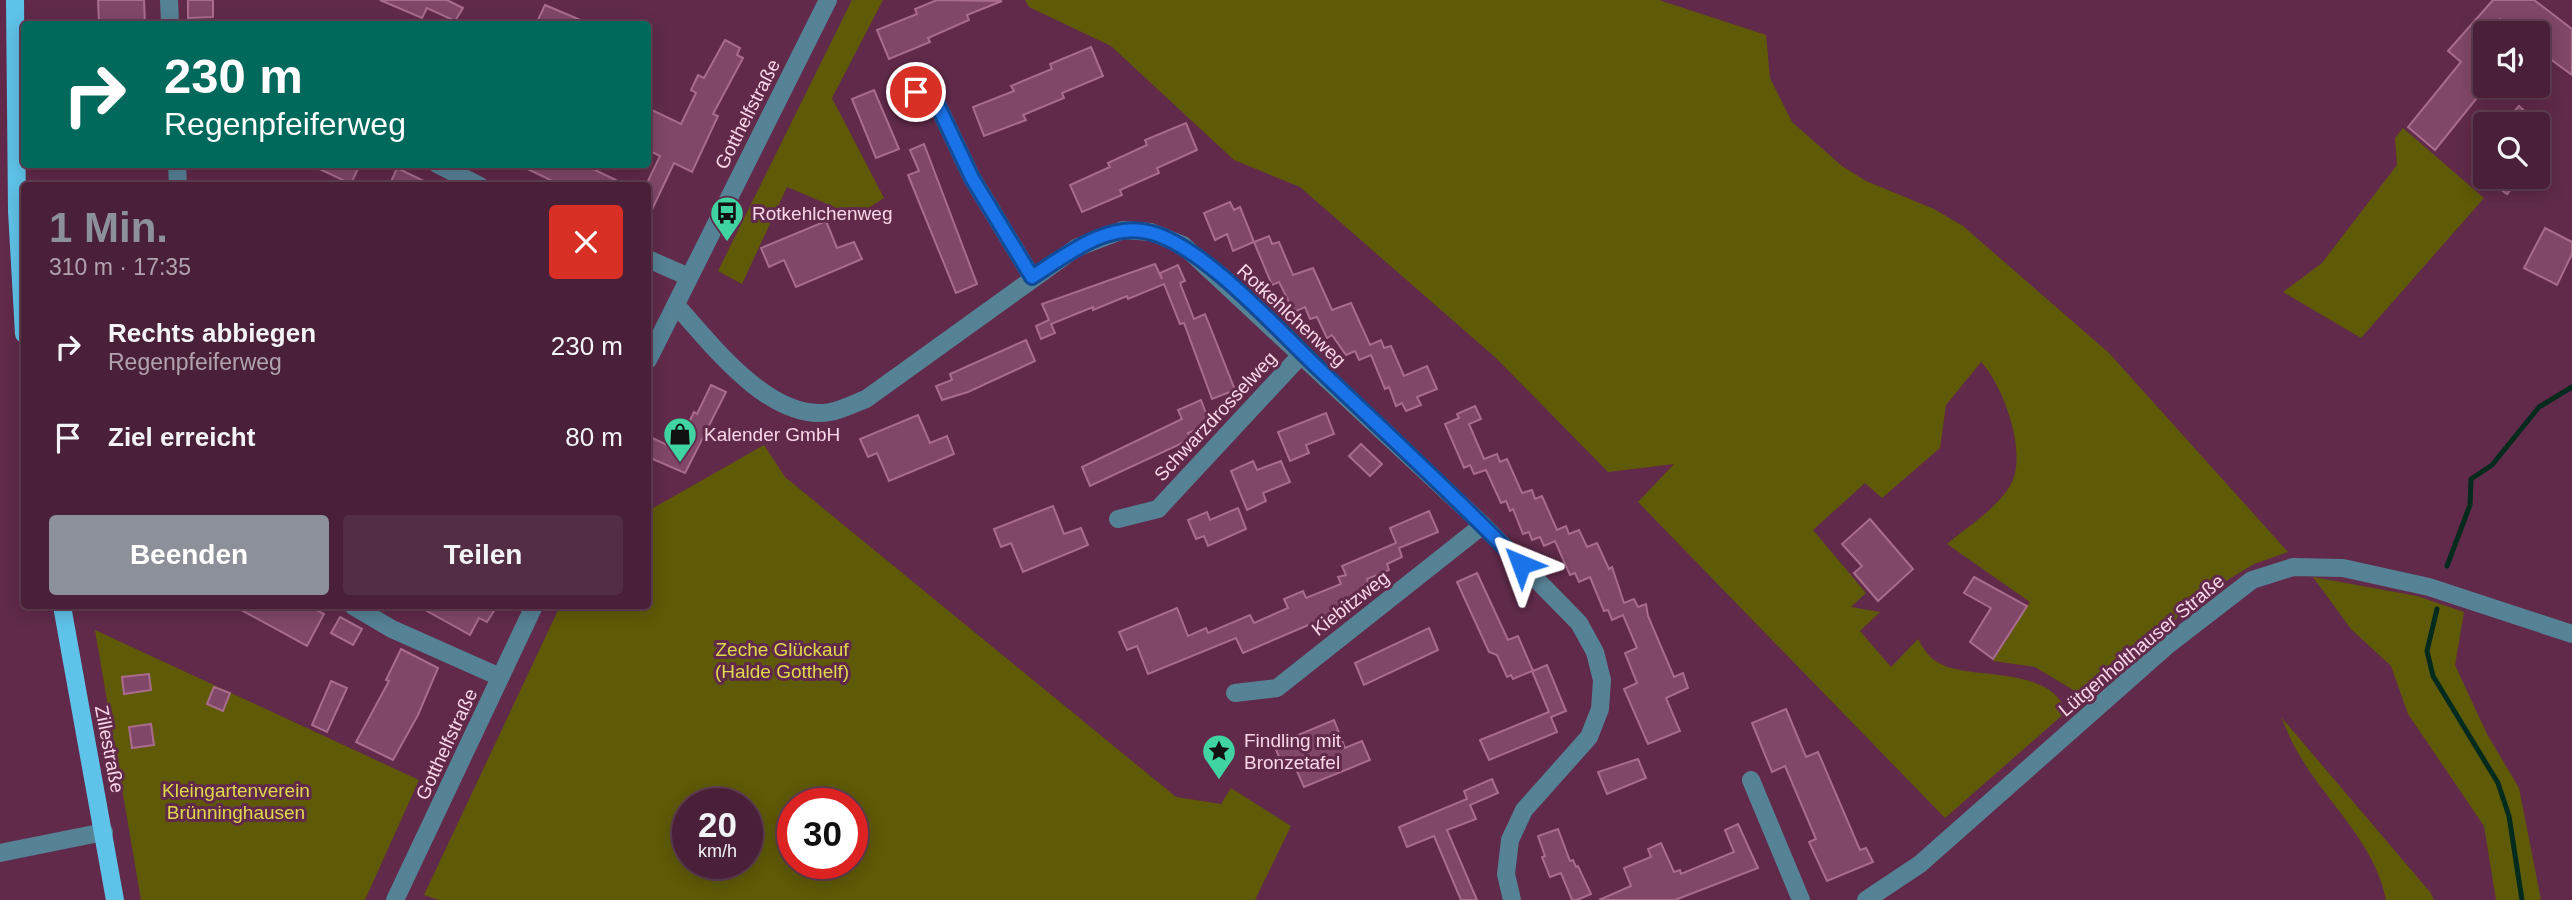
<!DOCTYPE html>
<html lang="de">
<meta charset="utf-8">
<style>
body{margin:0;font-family:Arial,sans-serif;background:#532d43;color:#f1f3f6;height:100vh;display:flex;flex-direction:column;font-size:26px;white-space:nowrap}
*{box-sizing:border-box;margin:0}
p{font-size:23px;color:#b1a3ae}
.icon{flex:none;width:38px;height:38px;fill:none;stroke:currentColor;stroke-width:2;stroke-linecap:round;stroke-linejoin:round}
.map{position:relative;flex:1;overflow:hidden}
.details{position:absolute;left:21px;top:182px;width:630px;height:427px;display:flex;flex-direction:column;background:#492038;border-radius:7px;box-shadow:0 4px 18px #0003,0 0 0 2px #613e53}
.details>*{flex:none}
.guide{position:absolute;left:21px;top:21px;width:630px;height:147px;border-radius:7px;box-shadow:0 4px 18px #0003,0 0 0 2px #613e53;background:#00695c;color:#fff;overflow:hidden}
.fabs{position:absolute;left:2473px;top:21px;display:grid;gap:14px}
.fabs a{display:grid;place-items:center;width:77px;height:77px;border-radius:7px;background:#492038;box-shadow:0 4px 18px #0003,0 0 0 2px #613e53;font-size:35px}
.speed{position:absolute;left:672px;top:788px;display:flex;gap:14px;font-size:35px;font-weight:700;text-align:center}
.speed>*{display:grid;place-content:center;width:91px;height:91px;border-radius:50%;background:#492038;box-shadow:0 4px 18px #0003,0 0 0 2px #613e53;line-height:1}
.speed small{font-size:18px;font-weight:400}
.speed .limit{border:10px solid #d22;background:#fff;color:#111}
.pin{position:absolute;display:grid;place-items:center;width:60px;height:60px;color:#fff;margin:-30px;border:4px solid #fff;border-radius:50%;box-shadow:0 2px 7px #0007}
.me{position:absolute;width:77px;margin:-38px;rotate:316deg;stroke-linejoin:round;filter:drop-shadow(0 0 5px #0008)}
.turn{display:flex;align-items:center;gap:24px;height:147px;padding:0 28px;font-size:32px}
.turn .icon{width:91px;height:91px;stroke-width:2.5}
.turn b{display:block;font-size:49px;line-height:60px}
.round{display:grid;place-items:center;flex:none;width:74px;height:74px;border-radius:7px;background:#532d43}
.summary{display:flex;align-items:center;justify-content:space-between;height:119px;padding:0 28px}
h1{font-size:42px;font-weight:800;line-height:52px;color:#8c9099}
.button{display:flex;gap:14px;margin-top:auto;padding:14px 28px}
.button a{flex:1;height:80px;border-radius:7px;background:#8c9099;color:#fff;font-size:28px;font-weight:800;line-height:80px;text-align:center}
.button a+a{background:#532d43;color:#f1f3f6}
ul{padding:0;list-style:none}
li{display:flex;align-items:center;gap:21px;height:91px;padding:0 28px}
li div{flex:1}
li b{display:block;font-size:26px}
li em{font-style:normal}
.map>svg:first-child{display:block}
.green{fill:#5f5a07;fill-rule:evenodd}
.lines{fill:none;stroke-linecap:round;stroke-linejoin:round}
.stream{stroke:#022a1d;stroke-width:5}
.building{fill:#814768;stroke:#a96c8d;stroke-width:2}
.minor{stroke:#568295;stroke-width:18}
.major{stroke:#5fc2e8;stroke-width:18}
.route-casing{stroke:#114b97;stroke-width:18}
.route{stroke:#1a73e8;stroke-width:12}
.labels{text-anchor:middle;stroke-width:6;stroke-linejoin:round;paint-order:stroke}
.street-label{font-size:19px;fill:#f9d6e8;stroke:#612a4a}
.poi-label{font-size:19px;fill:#f9d6e8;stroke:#612a4a;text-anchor:start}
.park-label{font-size:19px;fill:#e0d84c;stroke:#612a4a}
</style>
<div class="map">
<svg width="2572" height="900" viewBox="0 0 2572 900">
<rect width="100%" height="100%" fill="#612a4a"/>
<g class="green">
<path d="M852 0H883L832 98 884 198 856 216 787 187 742 284 718 271Z"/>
<path d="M1025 0H1659L1766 35 1770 78 1792 122 1842 166 1866 181 1934 209 1963 226 2109 353 2288 552 2254 564 2203 595 2090 695 2083 696 2035 667 1993 661 2030 602 1947 544C1967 527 1998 508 2011 484 2028 453 2003 385 1981 362L1946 405 1940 448 1882 498 1865 483 1813 530 1866 593 1851 607 1880 612 1860 631 1891 667 1918 639C1924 649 1928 657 1939 663 1969 681 2050 664 2066 712L1945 818 1638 502 1674 464 1608 472 1496 358 1300 187 1234 160 1111 46 1029 7Z"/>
<path d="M2403 128 2484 198 2361 338 2283 292 2322 263 2397 165 2395 138Z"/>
<path d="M764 445 785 477 1176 797 1221 804 1231 788 1291 826 1255 900H439L424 895 560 606H648V511ZM688 803H747V863H688ZM793 803H852V863H793Z"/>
<path d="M2313 577 2417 596 2464 612 2455 665 2487 734 2519 788 2541 900H2496L2484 826 2408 714 2391 666 2351 629Z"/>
<path d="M95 630 419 780 365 900H141Z"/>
<path d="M2281 717 2430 892 2434 900H2386C2375 843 2328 804 2300 756 2292 744 2287 730 2281 717Z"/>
</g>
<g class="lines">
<g class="stream">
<path d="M2447 566 2470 505 2471 479 2492 465 2539 407 2572 387"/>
<path d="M2437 609 2427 651 2433 676 2498 783 2509 816 2522 900"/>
</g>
</g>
<g class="building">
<path d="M98 0H144L145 24H99Z"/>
<path d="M188 0H213V17L188 18Z"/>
<path d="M380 0H447L463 8 455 21 427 8 422 18Z"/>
<path d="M937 0 1002 1 967 15 969 20 928 38 930 42 889 59 877 30 917 14 915 9Z"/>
<path d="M2493 0H2534L2572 29V75L2538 50 2550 33H2519L2500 19 2485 33 2474 51 2485 59V88L2435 150 2408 127 2461 62 2448 51Z"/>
<path d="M545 5 590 24H536Z"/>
<path d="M725 40 740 48 737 55 743 58 713 114 718 116 692 172 674 163 648 218V181L660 156 648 150V108L681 124 696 93 691 90 698 75 704 78Z"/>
<path d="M1091 47 1103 76 1062 93 1064 98 1023 115 1026 120 984 136 973 107 1014 91 1011 86 1052 69 1050 64Z"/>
<path d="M874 90 899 149 876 158 852 99Z"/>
<path d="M2519 106 2539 124H2503Z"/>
<path d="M1186 123 1197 150 1157 168 1159 173 1120 190 1122 195 1082 212 1070 185 1110 167 1108 163 1147 145 1145 140Z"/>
<path d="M924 144 977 284 956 293 908 175 919 171 910 150Z"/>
<path d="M309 164H360L351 184Z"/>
<path d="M517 164H583L628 186H563Z"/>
<path d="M397 168 434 186H389Z"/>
<path d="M2484 177H2520L2507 194Z"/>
<path d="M1230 202 1234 210 1240 207 1254 242 1233 251 1227 234 1215 240 1204 213Z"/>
<path d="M826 221 837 248 854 242 862 259 796 287 784 260 769 267 761 248Z"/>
<path d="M2545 228 2572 242V254L2557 285 2524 268Z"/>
<path d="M1269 236 1272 244 1279 242 1293 275 1313 268 1332 310 1351 303 1370 345 1381 340 1384 348 1391 346 1404 376 1427 366 1437 389 1417 397 1421 405 1406 411 1402 403 1396 406 1389 387 1385 389 1371 355 1359 360 1355 351 1346 355 1332 335 1327 338 1317 317 1310 319 1305 307 1294 312 1279 282 1272 285 1254 242Z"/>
<path d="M1155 264 1162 279 1160 273 1178 265 1185 281 1180 283 1194 319 1205 314 1235 390 1212 399 1184 323 1180 324 1164 284 1128 299 1127 296 1093 310V307L1051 324 1055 333 1041 339 1036 326 1049 320 1042 304Z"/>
<path d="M1026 340 1035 361 968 392 942 400 936 386 952 380 950 374Z"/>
<path d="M711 385 726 392 685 473 648 457V436L676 449 694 412 697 414Z"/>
<path d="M1201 400 1210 424 1188 433 1191 439 1090 486 1082 467 1182 419 1178 410Z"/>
<path d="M1475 406 1481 419 1469 424 1484 459 1497 454 1500 462 1507 459 1522 493 1532 490 1535 499 1542 496 1557 530 1566 526 1569 534 1579 530 1587 547 1597 543 1609 569 1612 567 1624 603 1634 599 1638 607 1646 604 1648 616 1674 677 1683 673 1688 688 1666 698 1680 731 1648 744 1624 689 1637 683 1625 653 1637 648 1623 615 1612 620 1608 610 1604 611 1590 577 1579 582 1575 573 1570 575 1555 541 1544 546 1540 537 1532 540 1529 532 1523 534 1513 509 1510 511 1506 501 1501 503 1486 470 1474 474 1470 465 1464 468 1445 424 1459 418 1457 414Z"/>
<path d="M1326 413 1334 434 1306 445 1309 453 1290 461 1278 432Z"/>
<path d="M918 415 930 443 947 436 954 454 889 481 877 453 868 457 860 439Z"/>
<path d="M1361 444 1382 464 1370 476 1349 456Z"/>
<path d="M1253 461 1257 470 1281 461 1290 482 1263 493 1266 501 1247 510 1231 471Z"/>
<path d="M1053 506 1064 534 1081 528 1088 545 1023 572 1011 543 1001 547 994 529Z"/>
<path d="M1238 508 1246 529 1208 546 1204 536 1196 539 1188 520 1207 512 1210 520Z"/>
<path d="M1429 511 1438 532 1399 548 1402 557 1387 564 1389 570 1367 579 1370 588 1340 601 1343 608 1306 626 1243 653 1236 638 1148 674 1137 646 1127 650 1119 632 1177 608 1188 636 1206 628 1208 633 1250 615 1254 623 1288 608 1284 599 1303 591 1306 598 1341 584 1338 577 1346 575 1342 566 1396 543 1390 528Z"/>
<path d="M1870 519 1913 569 1878 601 1854 573 1862 566 1842 544Z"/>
<path d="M1477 573 1508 640 1518 636 1533 671 1547 665 1566 711 1551 717 1557 732 1489 760 1480 740 1549 712 1532 671 1513 679 1511 675 1507 677 1497 655 1489 652 1457 582Z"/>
<path d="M1974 577 2027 606 1993 659 1970 642 1991 608 1964 593Z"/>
<path d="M234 606H309L324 614 307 646Z"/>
<path d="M418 606H497L487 622 479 618 470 635Z"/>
<path d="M340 617 362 629 353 645 331 633Z"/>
<path d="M1429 628 1438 650 1364 685 1355 663Z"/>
<path d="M401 649 438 668 418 715 393 760 356 742 389 681 386 680Z"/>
<path d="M149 674 151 690 124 694 122 677Z"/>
<path d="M331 681 347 688 327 732 312 725Z"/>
<path d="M214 687 230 693 223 711 207 704Z"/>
<path d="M1786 709 1806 757 1818 752 1860 850 1866 848 1873 862 1827 881 1809 842 1816 839 1785 766 1772 772 1752 723Z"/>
<path d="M1334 720 1345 748 1362 741 1370 760 1304 787 1292 760 1282 764 1274 745Z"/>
<path d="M151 724 154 745 132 748 129 727Z"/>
<path d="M1638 759 1646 778 1607 794 1598 772Z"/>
<path d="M1492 779 1498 793 1470 805 1476 819 1447 830 1477 900H1461L1434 836 1407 847 1399 827 1467 799 1464 791Z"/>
<path d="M1738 824 1758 868 1675 900H1599L1631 886 1624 868 1651 857 1648 849 1661 843 1674 872 1680 870 1681 874 1734 852 1725 830Z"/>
<path d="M1558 829 1570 861 1573 860 1576 867 1578 866 1591 894 1577 900H1572L1561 873 1550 877 1542 857 1545 856 1538 836Z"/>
</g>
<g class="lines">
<g class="minor">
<path d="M169 0 170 24"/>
<path d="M916 92 938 106 972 178 1032 277"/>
<path d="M177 164 178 186"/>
<path d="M437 164 480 186"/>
<path d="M648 259 689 277"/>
<path d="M676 305C711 344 771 423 830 412 842 410 855 403 866 399L1076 248 1123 230 1151 232 1183 245 1483 525 1579 623 1595 652 1602 680 1600 709 1589 737 1524 810 1510 840 1506 874 1512 900"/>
<path d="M648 360 828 0"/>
<path d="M1118 519 1158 509 1302 354"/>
<path d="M353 606 392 629 500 677"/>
<path d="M1235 693 1277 688 1483 525"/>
<path d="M1751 780 1801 900"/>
<path d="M0 853 104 832"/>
<path d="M395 900 534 606"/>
<path d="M1866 900 1920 864 2169 644 2252 580 2293 567 2343 568 2429 587 2572 634"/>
</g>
<g class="major">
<path d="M15 0 17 211 24 334"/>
<path d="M62 606 115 900"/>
</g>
</g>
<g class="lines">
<g class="route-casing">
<path id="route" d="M916 92 938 106 972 178 1032 277C1066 255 1110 220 1152 233 1204 247 1278 330 1319 369 1387 434 1456 497 1521 564"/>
</g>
<use href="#route" class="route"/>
</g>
<defs>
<g id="bus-pin" transform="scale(1.75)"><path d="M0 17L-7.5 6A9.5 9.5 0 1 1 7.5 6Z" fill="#3fd4a2" stroke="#612a4a"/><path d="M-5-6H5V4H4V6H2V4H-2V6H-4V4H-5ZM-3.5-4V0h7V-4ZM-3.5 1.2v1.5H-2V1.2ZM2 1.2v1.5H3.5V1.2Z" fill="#111"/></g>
<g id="shop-pin" transform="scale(1.75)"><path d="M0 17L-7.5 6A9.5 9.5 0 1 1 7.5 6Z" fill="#3fd4a2" stroke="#612a4a"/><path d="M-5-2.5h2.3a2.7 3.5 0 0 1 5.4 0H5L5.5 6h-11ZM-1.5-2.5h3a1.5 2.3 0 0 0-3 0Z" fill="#111"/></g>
<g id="sight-pin" transform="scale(1.75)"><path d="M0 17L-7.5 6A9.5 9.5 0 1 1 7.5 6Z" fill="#3fd4a2" stroke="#612a4a"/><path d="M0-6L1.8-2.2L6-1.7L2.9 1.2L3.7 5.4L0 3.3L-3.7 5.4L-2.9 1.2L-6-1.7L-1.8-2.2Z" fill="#111"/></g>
</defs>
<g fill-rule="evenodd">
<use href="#bus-pin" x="727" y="213"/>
<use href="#shop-pin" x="680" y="434"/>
<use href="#sight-pin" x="1219" y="751"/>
</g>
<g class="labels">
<g class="street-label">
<text transform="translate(747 114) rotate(-63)" y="7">Gotthelfstraße</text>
<text transform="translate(1292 315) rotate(43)" y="7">Rotkehlchenweg</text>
<text transform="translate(1215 416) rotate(-47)" y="7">Schwarzdrosselweg</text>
<text transform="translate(1350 603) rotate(-38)" y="7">Kiebitzweg</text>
<text transform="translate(2141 645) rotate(-40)" y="7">Lütgenholthauser Straße</text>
<text transform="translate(446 744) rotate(-65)" y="7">Gotthelfstraße</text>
<text transform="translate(110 749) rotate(79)" y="7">Zillestraße</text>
</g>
<g class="poi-label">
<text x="752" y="220">Rotkehlchenweg</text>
<text x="704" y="441">Kalender GmbH</text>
<text x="1244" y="747">Findling mit<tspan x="1244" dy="22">Bronzetafel</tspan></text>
</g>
<g class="park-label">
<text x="782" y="656">Zeche Glückauf<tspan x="782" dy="22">(Halde Gotthelf)</tspan></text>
<text x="236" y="797">Kleingartenverein<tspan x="236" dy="22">Brünninghausen</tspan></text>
</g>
</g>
</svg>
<div class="fabs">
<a><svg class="icon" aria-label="sound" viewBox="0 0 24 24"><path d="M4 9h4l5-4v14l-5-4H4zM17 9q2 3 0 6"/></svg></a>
<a><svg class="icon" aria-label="search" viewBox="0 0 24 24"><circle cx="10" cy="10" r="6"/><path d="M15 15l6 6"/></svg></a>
</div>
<div class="speed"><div>20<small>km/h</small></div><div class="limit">30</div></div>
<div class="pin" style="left:916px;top:92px;background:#d93025"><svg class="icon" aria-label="arrive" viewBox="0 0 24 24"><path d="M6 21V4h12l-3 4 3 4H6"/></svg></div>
<svg class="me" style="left:1521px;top:564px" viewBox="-20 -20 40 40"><path d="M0-17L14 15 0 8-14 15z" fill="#1a73e8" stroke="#fff" stroke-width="4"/></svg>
<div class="guide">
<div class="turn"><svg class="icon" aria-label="right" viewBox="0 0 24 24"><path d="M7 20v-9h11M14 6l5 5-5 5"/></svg><div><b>230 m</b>Regenpfeiferweg</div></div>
</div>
<section class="details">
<div class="summary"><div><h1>1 Min.</h1><p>310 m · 17:35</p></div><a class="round" style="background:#d93025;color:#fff"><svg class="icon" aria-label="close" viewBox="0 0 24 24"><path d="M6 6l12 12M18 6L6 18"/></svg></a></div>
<ul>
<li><svg class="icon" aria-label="right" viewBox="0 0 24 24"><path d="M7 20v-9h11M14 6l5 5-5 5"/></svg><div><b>Rechts abbiegen</b><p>Regenpfeiferweg</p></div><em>230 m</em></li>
<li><svg class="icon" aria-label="arrive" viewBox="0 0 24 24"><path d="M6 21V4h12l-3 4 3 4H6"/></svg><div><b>Ziel erreicht</b></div><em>80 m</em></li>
</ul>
<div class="button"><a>Beenden</a><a>Teilen</a></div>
</section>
</div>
